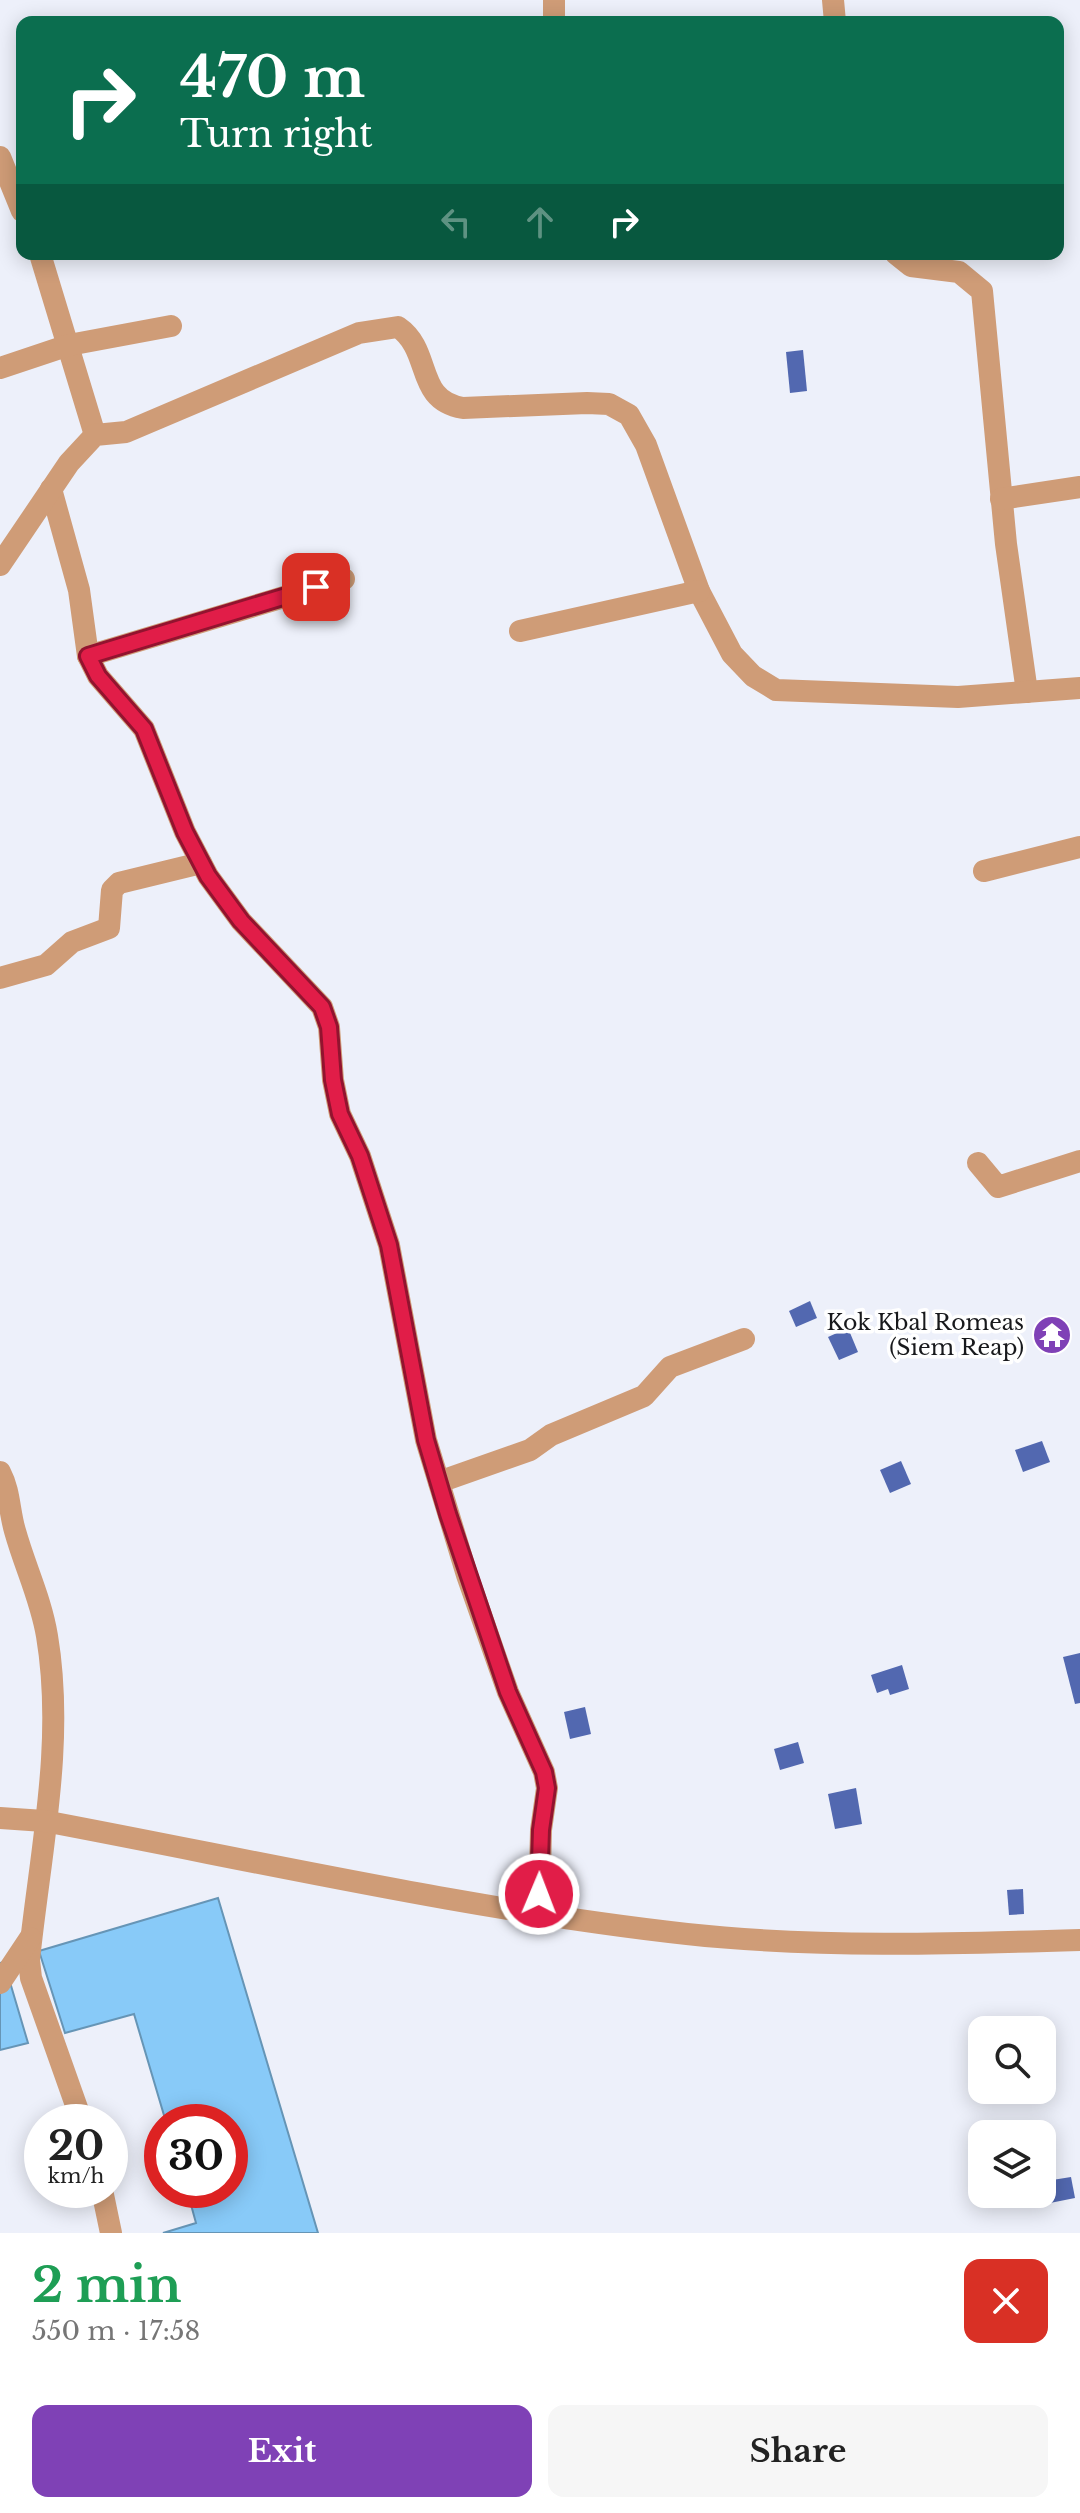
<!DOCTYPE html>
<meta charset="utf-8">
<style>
body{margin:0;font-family:"Libre Baskerville",serif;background:#f6f6f6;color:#222;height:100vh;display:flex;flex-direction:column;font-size:30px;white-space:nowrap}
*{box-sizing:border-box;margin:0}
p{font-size:26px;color:#767676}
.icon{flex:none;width:44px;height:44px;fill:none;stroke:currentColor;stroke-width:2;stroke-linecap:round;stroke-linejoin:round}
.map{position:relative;height:2233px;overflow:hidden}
.details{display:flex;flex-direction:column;background:#fff;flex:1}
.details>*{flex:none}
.hud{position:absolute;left:16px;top:16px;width:1048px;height:244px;border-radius:16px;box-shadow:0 4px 20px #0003;background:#0b6e4f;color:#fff;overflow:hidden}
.buttons{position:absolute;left:968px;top:2016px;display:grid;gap:16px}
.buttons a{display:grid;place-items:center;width:88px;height:88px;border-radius:16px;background:#fff;box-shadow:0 4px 20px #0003;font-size:40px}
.speed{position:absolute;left:24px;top:2104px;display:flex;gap:16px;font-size:40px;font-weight:700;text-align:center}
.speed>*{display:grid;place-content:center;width:104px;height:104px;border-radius:50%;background:#fff;box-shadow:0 4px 20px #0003;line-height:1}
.speed small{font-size:20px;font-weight:400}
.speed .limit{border:12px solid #d22;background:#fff;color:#111}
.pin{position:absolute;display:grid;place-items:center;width:68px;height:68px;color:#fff;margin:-34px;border-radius:16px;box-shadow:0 4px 12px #0006}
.me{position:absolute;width:88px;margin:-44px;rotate:1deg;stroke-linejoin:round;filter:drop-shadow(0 0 6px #0008)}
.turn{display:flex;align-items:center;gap:28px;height:168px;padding:0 32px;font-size:36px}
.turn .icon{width:104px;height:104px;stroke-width:2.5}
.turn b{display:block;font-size:56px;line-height:68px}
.lanes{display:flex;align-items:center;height:76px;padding:0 32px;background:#0003;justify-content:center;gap:40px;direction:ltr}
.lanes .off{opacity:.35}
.round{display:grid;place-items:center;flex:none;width:84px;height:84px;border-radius:16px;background:#f6f6f6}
.head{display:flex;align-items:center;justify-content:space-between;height:136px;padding:0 32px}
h1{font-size:48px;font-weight:700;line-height:60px;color:#1e9e55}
.cta{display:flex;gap:16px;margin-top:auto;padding:16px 32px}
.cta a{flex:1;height:92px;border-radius:16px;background:#7f41b6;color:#fff;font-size:32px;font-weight:700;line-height:92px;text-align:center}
.cta a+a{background:#f6f6f6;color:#222}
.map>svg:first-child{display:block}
.water{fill:#88caf8;stroke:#6695b6;stroke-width:2}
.building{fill:#5268b0}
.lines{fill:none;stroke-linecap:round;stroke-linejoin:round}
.street{stroke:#cf9c77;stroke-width:22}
.route-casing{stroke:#92132f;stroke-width:20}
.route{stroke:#e11d48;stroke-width:14}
.labels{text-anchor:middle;stroke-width:7;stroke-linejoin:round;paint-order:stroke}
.poi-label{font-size:22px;fill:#18191c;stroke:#fff;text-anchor:end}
</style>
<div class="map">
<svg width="1080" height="2233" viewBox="0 0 1080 2233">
<rect width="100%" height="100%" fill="#edf0fa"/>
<g class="water">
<path d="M218 1898 318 2233H163L196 2223 187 2190H230V2122H166L134 2014 65 2033 39 1951Z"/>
<path d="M4 1962 28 2043 0 2050V1963Z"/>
</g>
<g class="building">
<path d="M803 350 807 391 790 393 786 352Z"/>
<path d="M810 1301 817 1318 796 1327 789 1311Z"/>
<path d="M848 1328 858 1352 839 1360 828 1337Z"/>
<path d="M1042 1441 1050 1462 1023 1472 1015 1450Z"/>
<path d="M901 1461 911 1484 890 1493 880 1470Z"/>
<path d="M1080 1653V1703L1075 1704 1063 1657Z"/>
<path d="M902 1665 909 1689 890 1695 888 1689 877 1693 871 1675Z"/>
<path d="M585 1707 591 1734 570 1739 564 1712Z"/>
<path d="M798 1742 804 1763 780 1770 774 1749Z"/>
<path d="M856 1788 862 1824 835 1829 828 1794Z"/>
<path d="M1023 1889 1024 1914 1009 1915 1007 1890Z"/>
<path d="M1071 2177 1075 2198 1050 2203 1046 2181Z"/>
</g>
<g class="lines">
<g class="street">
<path d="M554 0V22"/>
<path d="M833 0 835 22"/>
<path d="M0 157 22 211"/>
<path d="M40 254 95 435"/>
<path d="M896 254 911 266 959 272 982 291 1006 544 1027 692"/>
<path d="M0 368 69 345 171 326"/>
<path d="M51 489 79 590 88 656 98 676 144 729 185 832 208 876 241 921 322 1007 329 1027 333 1080 340 1114 360 1156 389 1245 426 1440 467 1575 508 1692 544 1772 547 1788 541 1830 539 1915"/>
<path d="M1001 499 1080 487"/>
<path d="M0 565 69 463 95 435 126 432 359 333 398 327C433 351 414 400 463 408L587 403 609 404 629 415 646 445 699 591 732 654 753 676 776 690 958 697 1080 688"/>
<path d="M520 631 699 591"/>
<path d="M88 656 344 579"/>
<path d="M984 871 1080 847"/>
<path d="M0 978 46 965 72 942 109 928 112 890 119 883 201 863"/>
<path d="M978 1163 998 1187 1080 1161"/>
<path d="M0 1472C10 1491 9 1511 15 1531 25 1567 41 1599 47 1636 65 1743 40 1853 29 1960L31 1978 82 2122"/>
<path d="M439 1482 530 1450 551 1435 644 1396 670 1367 744 1339"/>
<path d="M0 1818 44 1821C257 1861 471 1910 687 1934 817 1948 950 1944 1080 1940"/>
<path d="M0 1983 30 1938"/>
<path d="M102 2190 111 2233"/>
</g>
</g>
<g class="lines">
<g class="route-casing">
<path id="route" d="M316 587 88 656 98 676 144 729 185 832 208 876 241 921 322 1007 329 1027 333 1080 340 1114 360 1156 389 1245 426 1440 448 1514 508 1692 544 1772 547 1788 541 1830 539 1894"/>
</g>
<use href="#route" class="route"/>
</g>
<defs>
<g id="temple-disc" transform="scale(2)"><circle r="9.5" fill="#7f41b6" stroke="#fff"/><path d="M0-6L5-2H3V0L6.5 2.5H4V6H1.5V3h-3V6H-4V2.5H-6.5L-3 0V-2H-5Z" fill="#fff"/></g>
</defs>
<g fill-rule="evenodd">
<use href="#temple-disc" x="1052" y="1335"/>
</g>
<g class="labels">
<g class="poi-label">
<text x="1024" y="1330">Kok Kbal Romeas<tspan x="1024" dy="25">(Siem Reap)</tspan></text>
</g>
</g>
</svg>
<div class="buttons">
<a><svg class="icon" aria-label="search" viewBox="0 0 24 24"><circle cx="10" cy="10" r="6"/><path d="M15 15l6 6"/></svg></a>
<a><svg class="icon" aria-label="layers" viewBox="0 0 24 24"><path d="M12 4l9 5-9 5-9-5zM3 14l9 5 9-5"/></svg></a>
</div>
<div class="speed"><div>20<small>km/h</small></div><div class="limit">30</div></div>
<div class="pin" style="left:316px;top:587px;background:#d93025"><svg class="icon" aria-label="arrive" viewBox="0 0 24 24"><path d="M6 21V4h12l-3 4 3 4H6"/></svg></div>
<svg class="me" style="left:539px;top:1894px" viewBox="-20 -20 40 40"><circle r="17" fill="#e11d48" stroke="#fff" stroke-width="3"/><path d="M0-11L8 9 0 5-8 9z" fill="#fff"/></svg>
<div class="hud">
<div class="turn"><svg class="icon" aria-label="right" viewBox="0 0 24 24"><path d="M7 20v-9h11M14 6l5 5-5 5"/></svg><div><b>470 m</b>Turn right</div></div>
<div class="lanes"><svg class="icon off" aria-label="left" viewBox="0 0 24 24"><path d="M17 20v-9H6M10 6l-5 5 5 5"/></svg><svg class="icon off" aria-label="ahead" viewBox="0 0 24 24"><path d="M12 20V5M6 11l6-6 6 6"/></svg><svg class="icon" aria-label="right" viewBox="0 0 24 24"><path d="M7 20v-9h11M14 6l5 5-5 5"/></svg></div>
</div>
</div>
<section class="details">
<div class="head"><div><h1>2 min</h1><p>550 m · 17:58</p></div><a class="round" style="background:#d93025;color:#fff"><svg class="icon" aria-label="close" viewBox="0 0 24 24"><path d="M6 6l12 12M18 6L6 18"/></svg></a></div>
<div class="cta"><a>Exit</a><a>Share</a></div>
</section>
